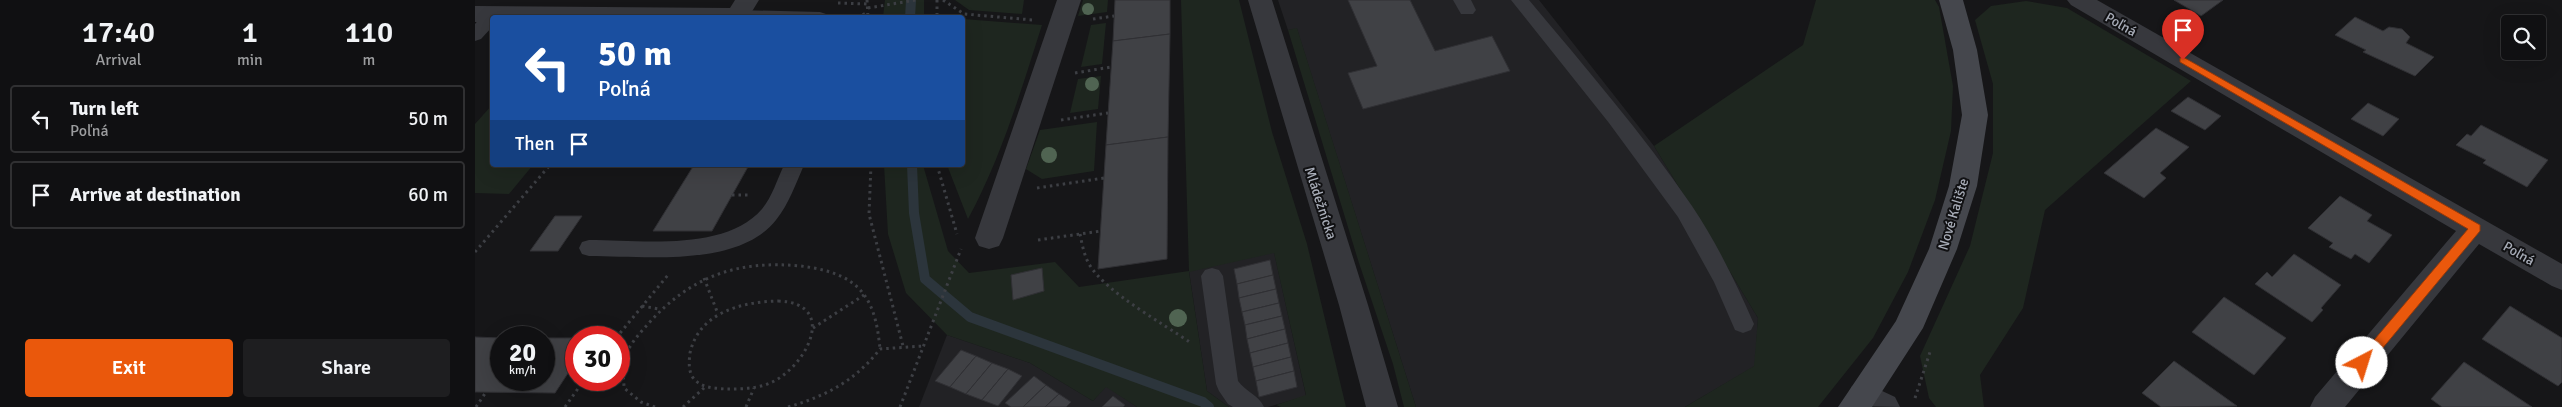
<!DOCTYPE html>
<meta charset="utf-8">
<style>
body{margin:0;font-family:Signika,sans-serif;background:#1e1e20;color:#f1f3f6;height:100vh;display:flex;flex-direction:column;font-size:19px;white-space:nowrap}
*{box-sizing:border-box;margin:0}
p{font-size:16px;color:#9c9d9f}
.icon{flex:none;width:28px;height:28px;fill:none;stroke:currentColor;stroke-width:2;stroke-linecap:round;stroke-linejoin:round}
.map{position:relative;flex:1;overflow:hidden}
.side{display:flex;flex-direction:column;background:#101012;width:475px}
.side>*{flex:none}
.top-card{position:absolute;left:15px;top:15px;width:475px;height:152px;border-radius:5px;box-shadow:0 5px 20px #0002,0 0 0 1px #303032;background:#1a4fa0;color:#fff;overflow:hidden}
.tools{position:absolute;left:2026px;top:15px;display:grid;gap:10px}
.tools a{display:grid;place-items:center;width:45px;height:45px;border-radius:5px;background:#101012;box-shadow:0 5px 20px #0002,0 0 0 1px #303032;font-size:25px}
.speed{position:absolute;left:15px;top:326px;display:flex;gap:10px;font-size:25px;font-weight:700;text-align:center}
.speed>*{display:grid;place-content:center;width:65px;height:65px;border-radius:50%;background:#101012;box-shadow:0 5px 20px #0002,0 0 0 1px #303032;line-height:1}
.speed small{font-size:12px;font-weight:400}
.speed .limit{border:8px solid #d22;background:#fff;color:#111}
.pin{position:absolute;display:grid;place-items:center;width:42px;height:42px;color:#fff;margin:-51px -21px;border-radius:50% 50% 50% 0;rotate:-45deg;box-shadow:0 0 5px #0007}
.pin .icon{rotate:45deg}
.me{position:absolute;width:55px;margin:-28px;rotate:40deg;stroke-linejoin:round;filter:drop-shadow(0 0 4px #0008)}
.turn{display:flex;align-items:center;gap:18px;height:105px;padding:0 25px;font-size:22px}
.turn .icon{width:65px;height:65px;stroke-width:2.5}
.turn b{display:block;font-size:35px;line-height:42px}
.then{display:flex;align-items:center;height:48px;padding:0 25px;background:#0003;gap:10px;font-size:19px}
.eta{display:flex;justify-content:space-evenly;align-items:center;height:85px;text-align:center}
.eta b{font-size:30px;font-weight:600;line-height:35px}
.button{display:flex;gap:10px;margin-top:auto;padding:10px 25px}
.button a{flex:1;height:58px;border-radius:5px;background:#ea580c;color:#fff;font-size:20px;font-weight:600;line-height:58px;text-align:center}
.button a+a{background:#1e1e20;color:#f1f3f6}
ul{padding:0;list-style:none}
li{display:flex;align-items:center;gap:15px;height:68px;margin:0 10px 8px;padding:0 15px;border:2px solid #303032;border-radius:5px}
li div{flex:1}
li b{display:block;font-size:19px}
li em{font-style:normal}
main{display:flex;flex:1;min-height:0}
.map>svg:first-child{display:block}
.built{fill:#222225}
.green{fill:#1e261f}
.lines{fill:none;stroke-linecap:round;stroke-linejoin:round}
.stream{stroke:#2c353c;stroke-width:10}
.building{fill:#404145;stroke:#303034}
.path{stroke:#3d3f44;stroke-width:3;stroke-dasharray:2.5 4;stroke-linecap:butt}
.lane{fill:#37383d;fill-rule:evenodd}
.street{fill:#37383d;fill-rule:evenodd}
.secondary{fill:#45474d;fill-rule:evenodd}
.tree{fill:#506452}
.route{fill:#ea580c;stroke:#983908}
.labels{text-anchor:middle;stroke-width:4;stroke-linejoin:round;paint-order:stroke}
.street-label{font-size:14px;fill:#a8adb8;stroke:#111113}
</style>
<main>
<section class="side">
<div class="eta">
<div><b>17:40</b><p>Arrival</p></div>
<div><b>1</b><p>min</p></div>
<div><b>110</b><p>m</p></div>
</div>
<ul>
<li><svg class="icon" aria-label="left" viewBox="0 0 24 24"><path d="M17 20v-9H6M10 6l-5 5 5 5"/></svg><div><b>Turn left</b><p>Poľná</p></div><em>50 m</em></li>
<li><svg class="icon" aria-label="arrive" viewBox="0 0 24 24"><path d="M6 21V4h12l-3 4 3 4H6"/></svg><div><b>Arrive at destination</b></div><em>60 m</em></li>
</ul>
<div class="button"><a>Exit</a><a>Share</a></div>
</section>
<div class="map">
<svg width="2087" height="407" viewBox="0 0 2087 407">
<rect width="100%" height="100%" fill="#161618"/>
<g class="built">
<path d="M803 0H1064L1179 146 1283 318 1280 366 1210 407H941L822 29 813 30Z"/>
<path d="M799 252 831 396 793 407H754L732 391 714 271Z"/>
<path d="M472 335 555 363 618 401 631 386 662 407H444Z"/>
</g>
<g class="green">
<path d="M410 0H449V17H408Z"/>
<path d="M480 0H549L547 14 494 10Z"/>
<path d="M608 0H633L632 12 603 16Z"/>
<path d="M706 0H764L797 132 832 244 871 407H806L801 405 831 395 799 253 714 272 732 391 754 407H662L631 387 618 401 555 363 472 335 431 293 413 234 409 165H448L473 251 494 273 580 262 604 287 714 271Z"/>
<path d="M1341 0H1460L1464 7 1478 86 1476 131 1460 200 1433 272 1398 338 1343 407H1210L1279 366 1283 318 1179 146 1328 45Z"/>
<path d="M1551 1 1592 8 1716 81 1570 210 1548 308 1505 375 1509 407H1461L1454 398 1445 356 1495 246 1518 153V84L1500 20 1516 6Z"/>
<path d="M488 19 567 25C546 91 526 158 493 219L472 165H488Z"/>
<path d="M631 23 627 64 606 67 616 25Z"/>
<path d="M822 28 941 407H929L918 364 883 260 813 30Z"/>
<path d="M626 76 623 109 595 113 603 79Z"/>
<path d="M17 105 18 165H58L34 194 0 193V124Z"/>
<path d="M622 122 619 171 567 179 551 169 565 130Z"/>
</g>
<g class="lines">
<g class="stream">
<path d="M435 18 436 0"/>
<path d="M437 165 439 213 450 279 495 317 728 402 734 407"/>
</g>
</g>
<g class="building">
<path d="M640 0H695V34L638 41Z"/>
<path d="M873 0H935L960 51 1017 36 1035 71 888 109 873 73 902 66Z"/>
<path d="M1699 0H1748L1726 16Z"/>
<path d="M1880 17 1908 31 1914 27 1927 29 1935 37 1931 43 1959 57 1940 76 1888 52 1891 50 1860 35Z"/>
<path d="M695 34 693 137 631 145 638 41Z"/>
<path d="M1713 97 1746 116 1730 130 1696 111Z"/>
<path d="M1893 103 1924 119 1908 136 1876 119Z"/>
<path d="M2006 125 2073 160 2052 187 2008 163 2011 160 1981 145 1992 134 1996 136Z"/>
<path d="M1681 128 1714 147 1685 173 1691 178 1669 198 1629 173Z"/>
<path d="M693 137 692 259 623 269 631 145Z"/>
<path d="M219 165H274L237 231H178Z"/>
<path d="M1865 196 1897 215 1892 221 1917 235 1894 263 1880 254 1876 259 1854 247 1858 243 1833 228Z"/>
<path d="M80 216H107L83 251H55Z"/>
<path d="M1819 254 1866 285 1846 308 1848 310 1837 322 1780 284 1792 272 1797 277Z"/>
<path d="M795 260 798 275 762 284 759 269Z"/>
<path d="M567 268 569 291 538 300 536 275Z"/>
<path d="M798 275 801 289 764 298 762 284Z"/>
<path d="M801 289 804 303 767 312 764 298Z"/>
<path d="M1749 297 1811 338 1779 375 1717 332Z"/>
<path d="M804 303 807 316 770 325 767 312Z"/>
<path d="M2035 306 2087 338V382L2083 386 2007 339Z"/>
<path d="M807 316 810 329 772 339 770 325Z"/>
<path d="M810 329 813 343 775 353 772 339Z"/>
<path d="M0 337 26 338V380H69V338H101V361L80 393 0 392Z"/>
<path d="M813 343 816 357 778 367 775 353Z"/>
<path d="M486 350 501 356 475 387 460 381Z"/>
<path d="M501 356 517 363 491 394 475 387Z"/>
<path d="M816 357 819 371 781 381 778 367Z"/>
<path d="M1699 361 1762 406 1686 407 1667 393Z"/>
<path d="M1989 362 2057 407H1967L1956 399Z"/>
<path d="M517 363 533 369 507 400 491 394Z"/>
<path d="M533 369 547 376 523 406 507 400Z"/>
<path d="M819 371 822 387 784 397 781 381Z"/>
<path d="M559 376 571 385 548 407H536L530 403Z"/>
<path d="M571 385 584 394 570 407H548Z"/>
<path d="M584 394 596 402 591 407H570Z"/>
<path d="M638 396 650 405 648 407H627Z"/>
</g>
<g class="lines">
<g class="path">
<path d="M392 0 393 18"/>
<path d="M462 0V18"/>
<path d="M468 0 489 14 558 20"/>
<path d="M363 3 393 4"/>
<path d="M393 8 441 0"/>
<path d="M382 18 393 12"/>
<path d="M618 19 639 16"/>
<path d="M600 73 636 67"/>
<path d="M586 120 633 113"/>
<path d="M396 165 394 214 428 346"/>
<path d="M462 165 482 234"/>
<path d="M562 188 629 178"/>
<path d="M257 195H276"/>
<path d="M605 234C607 244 609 255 614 264 630 292 689 324 716 343"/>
<path d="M563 240 626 231"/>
<path d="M0 252 75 165"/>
<path d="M229 278 243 314"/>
<path d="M303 301C365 303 331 368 295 383 281 389 265 389 250 389 239 388 227 388 219 379 213 372 214 361 215 353 224 312 267 302 303 301Z"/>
<path d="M167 306 184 309"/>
<path d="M338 328 389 295"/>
<path d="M141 338 193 275"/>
<path d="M1440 398 1455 352"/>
<path d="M1 407 11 392"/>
<path d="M90 407 109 380"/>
<path d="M180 407 166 402 149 388C149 379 147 370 149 361 152 347 164 334 173 324 216 276 262 260 326 266 348 269 372 274 387 292 400 308 403 329 405 349"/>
<path d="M208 407 230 387"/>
<path d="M271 407 279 388"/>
<path d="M313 407C351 396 380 381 405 349L448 346"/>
<path d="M425 407 486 249"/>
</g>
<g class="lane">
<path d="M978 0H996L1001 10 998 14H986Z"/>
<path d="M1036 0H1054C1110 67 1168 134 1217 206 1242 243 1261 283 1279 324L1276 330 1268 333 1260 330 1239 282 1203 217 1134 123Z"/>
<path d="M18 8 24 10 27 14 24 18H18V26L6 39 0 41V24L12 10Z"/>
<path d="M262 10 345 12 351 14 353 18H254L256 12Z"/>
<path d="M309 165H329C321 183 314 204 301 220 263 268 169 256 114 256L107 254 104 248 107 242 114 240C165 240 250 252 287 209 297 197 302 180 309 165Z"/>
<path d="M737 268 744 270 748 276 763 381C771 392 784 395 789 407H758L753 404 744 391 741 384 726 276 730 270Z"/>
</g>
<g class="street">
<path d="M260 0H284L273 18H18V22H0V6L255 8Z"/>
<path d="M582 0H606L528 238 524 246 514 249 504 246 500 238Z"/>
<path d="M773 0H797L893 305 923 407H891L864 305Z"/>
<path d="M1592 0H1622L2087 264V290L2077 286 2004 244 1870 407H1835L1840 397 1981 231 1596 5Z"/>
<path d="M1388 382 1420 397 1425 407 1377 406 1372 396 1377 386Z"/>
</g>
<path class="secondary" d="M1464 0H1488L1502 50 1513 115 1502 186 1482 249 1448 328 1397 407H1363L1421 321 1454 249 1474 186 1487 115 1478 50Z"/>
</g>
<g class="tree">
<circle cx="613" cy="9" r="6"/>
<circle cx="617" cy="84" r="7"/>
<circle cx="574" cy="155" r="8"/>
<circle cx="703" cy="318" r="9"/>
</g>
<path class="route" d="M1708 57 2005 225V231L1892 367H1883L1881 363 1883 359 1993 229 1705 62V58Z"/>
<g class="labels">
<g class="street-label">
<text transform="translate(1646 24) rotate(30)" y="5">Poľná</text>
<text transform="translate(846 203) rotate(72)" y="5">Mládežnícka</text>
<text transform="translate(1478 214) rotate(-73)" y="5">Nové Kalište</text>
<text transform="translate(2044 253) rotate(30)" y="5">Poľná</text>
</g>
</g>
</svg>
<div class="tools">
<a><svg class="icon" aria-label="search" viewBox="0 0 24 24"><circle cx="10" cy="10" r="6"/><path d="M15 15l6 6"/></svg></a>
</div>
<div class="speed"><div>20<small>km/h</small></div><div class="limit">30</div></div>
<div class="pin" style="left:1708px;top:60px;background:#d93025"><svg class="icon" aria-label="arrive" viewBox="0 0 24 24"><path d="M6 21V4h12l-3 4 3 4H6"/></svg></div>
<svg class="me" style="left:1887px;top:363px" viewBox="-20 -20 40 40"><circle r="19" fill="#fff"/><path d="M0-13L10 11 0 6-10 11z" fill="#ea580c"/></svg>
<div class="top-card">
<div class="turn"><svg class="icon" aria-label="left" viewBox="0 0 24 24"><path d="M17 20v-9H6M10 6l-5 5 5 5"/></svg><div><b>50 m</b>Poľná</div></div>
<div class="then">Then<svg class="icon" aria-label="arrive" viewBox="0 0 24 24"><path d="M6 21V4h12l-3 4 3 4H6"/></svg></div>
</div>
</div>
</main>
